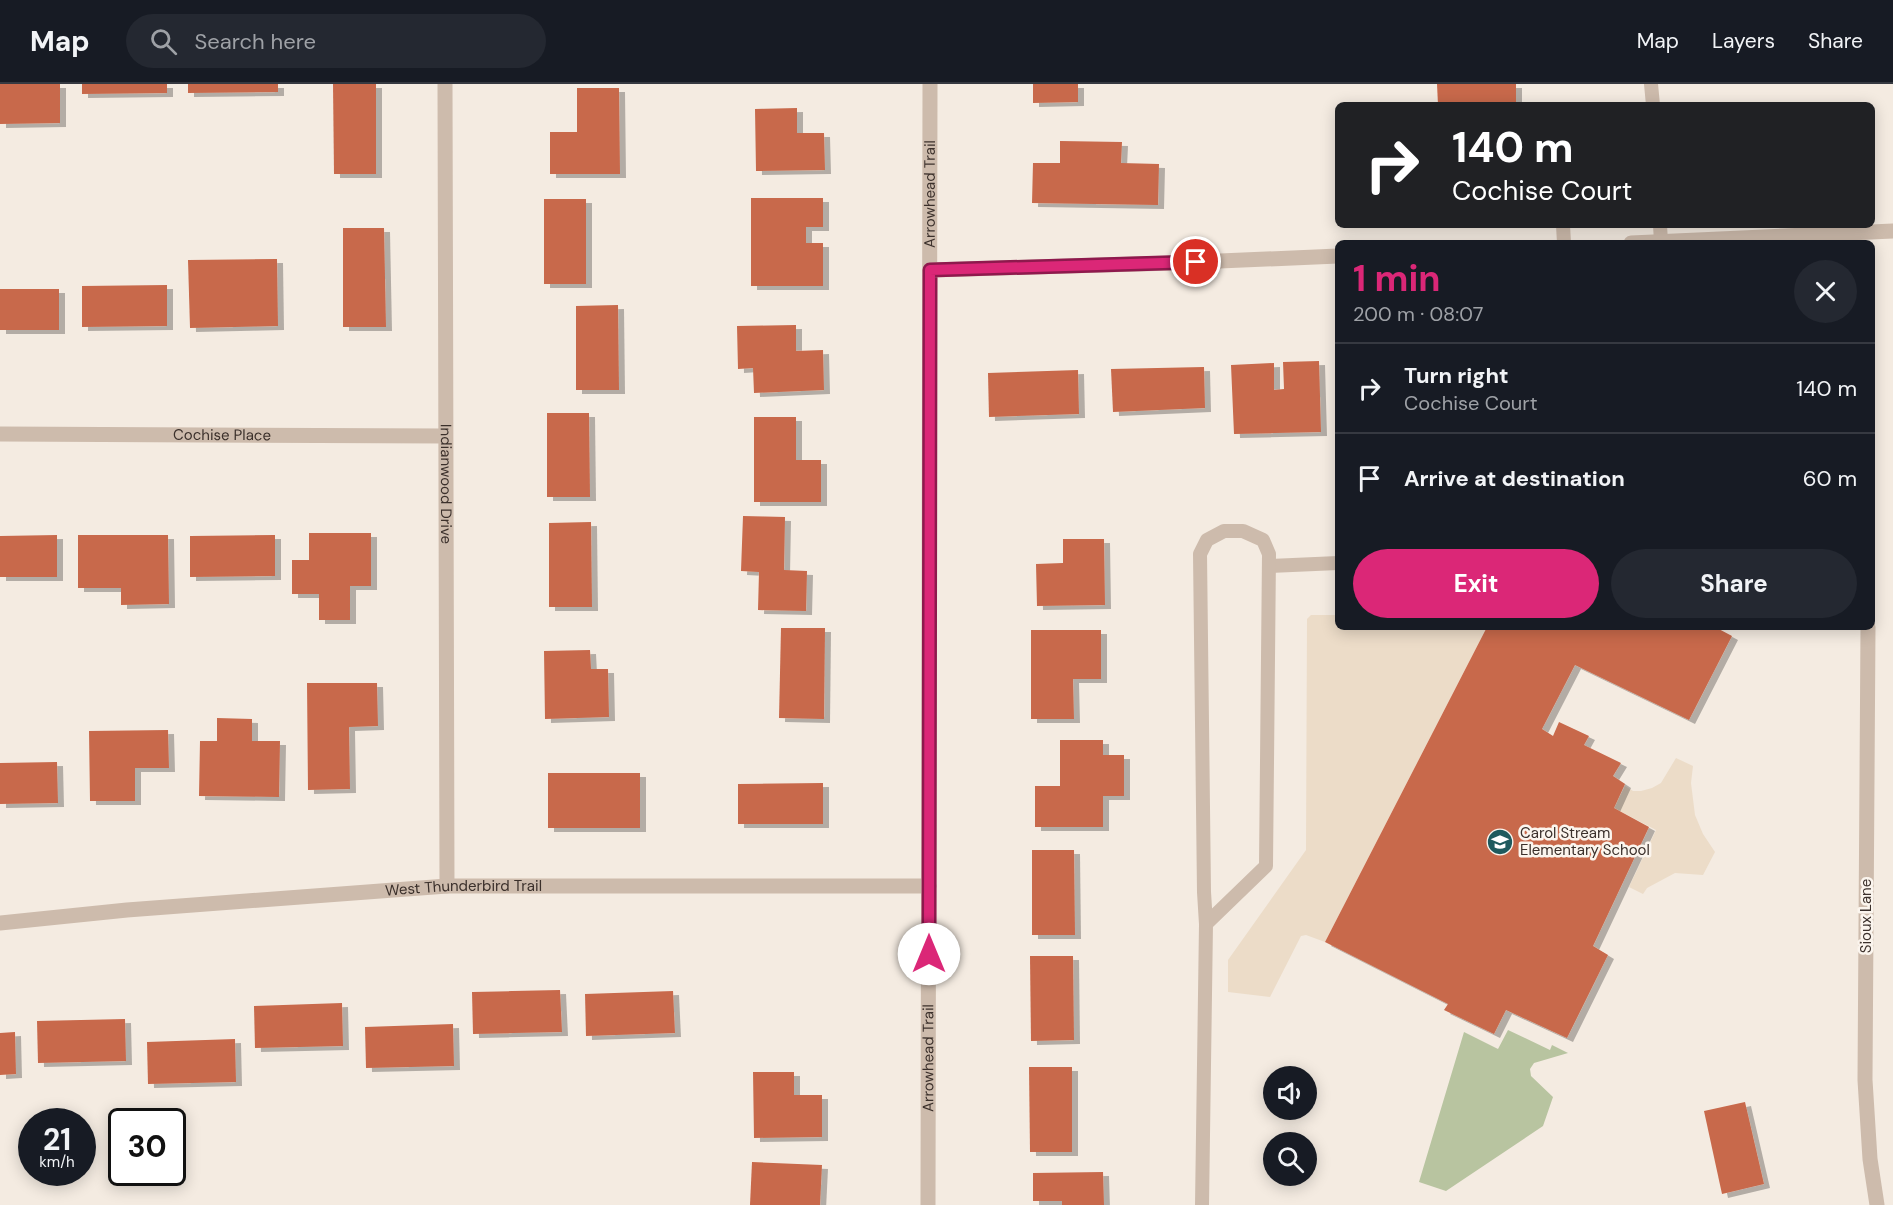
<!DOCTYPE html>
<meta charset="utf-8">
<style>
body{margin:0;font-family:"DM Sans",sans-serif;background:#242831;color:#f1f3f6;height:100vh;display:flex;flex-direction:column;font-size:22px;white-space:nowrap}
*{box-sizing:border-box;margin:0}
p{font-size:20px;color:#9ea1a6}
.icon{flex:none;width:33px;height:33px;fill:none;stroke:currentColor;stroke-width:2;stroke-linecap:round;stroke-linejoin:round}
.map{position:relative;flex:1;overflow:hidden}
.details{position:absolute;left:1335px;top:156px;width:540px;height:390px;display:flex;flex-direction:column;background:#171b24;border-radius:9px;box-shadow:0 3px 15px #0003}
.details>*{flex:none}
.banner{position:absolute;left:1335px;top:18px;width:540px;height:126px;border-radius:9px;box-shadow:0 3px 15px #0003;background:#202124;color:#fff;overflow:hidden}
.tools{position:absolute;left:1263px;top:982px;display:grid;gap:12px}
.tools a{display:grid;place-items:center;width:54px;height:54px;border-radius:50%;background:#171b24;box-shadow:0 3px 15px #0003;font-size:30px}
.speed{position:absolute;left:18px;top:1024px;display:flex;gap:12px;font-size:30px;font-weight:700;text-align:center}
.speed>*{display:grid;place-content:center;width:78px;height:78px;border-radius:50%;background:#171b24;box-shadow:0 3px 15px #0003;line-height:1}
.speed small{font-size:15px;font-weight:400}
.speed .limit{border:3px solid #111;border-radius:9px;background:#fff;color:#111}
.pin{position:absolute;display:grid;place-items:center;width:51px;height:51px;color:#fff;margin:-26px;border:3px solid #fff;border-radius:50%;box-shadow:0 2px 6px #0007}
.me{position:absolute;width:66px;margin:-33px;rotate:0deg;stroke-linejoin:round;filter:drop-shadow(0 0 4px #0008)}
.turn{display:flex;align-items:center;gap:21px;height:126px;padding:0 18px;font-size:27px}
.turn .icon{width:78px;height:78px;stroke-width:2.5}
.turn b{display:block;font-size:42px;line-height:51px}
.round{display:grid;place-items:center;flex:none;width:63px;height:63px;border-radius:32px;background:#242831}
.overview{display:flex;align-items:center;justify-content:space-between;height:102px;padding:0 18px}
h1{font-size:36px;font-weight:700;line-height:45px;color:#db2777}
.cta{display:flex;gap:12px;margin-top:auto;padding:12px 18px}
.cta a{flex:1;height:69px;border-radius:36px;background:#db2777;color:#fff;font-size:24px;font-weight:700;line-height:69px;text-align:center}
.cta a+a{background:#242831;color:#f1f3f6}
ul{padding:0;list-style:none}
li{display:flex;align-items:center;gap:18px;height:90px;padding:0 18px;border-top:2px solid #363941}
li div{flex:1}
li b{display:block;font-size:22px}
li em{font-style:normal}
header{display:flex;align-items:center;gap:36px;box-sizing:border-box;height:84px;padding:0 30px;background:#171b24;border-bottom:2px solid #363941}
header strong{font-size:28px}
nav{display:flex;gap:33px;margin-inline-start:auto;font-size:21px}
.search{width:420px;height:54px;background:#242831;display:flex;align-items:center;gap:15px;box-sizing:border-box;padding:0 21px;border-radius:33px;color:#9ea1a6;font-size:22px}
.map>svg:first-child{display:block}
.green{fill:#b8c4a0}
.plaza{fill:#ecdcc8}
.building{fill:#c8694b;filter:url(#shadow)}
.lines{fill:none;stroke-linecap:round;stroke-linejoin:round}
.service{stroke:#cdbbac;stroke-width:14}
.minor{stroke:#cdbbac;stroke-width:15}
.route-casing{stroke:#8e194d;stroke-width:15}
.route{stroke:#db2777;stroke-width:10}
.labels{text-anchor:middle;stroke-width:5;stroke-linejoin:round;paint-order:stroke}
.street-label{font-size:15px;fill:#3b302b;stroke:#fbf5ee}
.poi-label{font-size:15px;fill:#3b302b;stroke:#fbf5ee;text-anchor:start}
</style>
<header>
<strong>Map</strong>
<div class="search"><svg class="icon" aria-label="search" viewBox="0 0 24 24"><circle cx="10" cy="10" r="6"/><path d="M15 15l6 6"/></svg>Search here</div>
<nav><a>Map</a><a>Layers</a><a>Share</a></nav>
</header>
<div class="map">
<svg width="1893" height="1121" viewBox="0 0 1893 1121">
<defs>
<filter id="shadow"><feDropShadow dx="6" dy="4" stdDeviation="0" flood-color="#0004"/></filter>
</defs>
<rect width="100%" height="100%" fill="#f4ebe1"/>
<path class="green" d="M1508 946 1550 966 1552 961 1568 969 1534 979 1530 985 1531 992 1553 1013 1543 1042 1446 1107 1419 1098 1464 948 1498 965Z"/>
<g class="plaza">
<path d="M1311 531H1338V543H1487L1325 858 1306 851 1301 852 1270 913 1228 908V876L1306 766 1307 535Z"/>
<path d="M1676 674 1693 682 1691 699 1695 731 1703 750 1715 768 1703 791 1675 789 1647 804 1643 810 1629 803 1656 746 1614 724 1625 702 1633 707H1641L1652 704 1661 699Z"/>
</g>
<g class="building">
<path d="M0 0H60V39L0 40Z"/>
<path d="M82 0H167V9L82 10Z"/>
<path d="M188 0H278V8L188 9Z"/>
<path d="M333 0H376V90H334Z"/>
<path d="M1033 0H1078V18L1033 19Z"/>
<path d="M1437 0H1516V21H1438Z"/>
<path d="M577 4H619L620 90H550V48H577Z"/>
<path d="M797 24V49H824L825 86 756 87 755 25Z"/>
<path d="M1060 57 1122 58 1121 79 1159 80 1158 121 1032 119 1033 79H1060Z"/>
<path d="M751 114H823V143H806V159H823V202H751Z"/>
<rect x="544" y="115" width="42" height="85"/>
<path d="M343 144H384L386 243H343Z"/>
<path d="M277 175 278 242 190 244 188 176Z"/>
<path d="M167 201V242L82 243V202Z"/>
<rect x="0" y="205" width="59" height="41"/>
<path d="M618 221 619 306H576V222Z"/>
<path d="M796 241V267L823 266 824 306 754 309 753 284 738 285 737 242Z"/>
<path d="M1319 277 1321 348 1234 350 1231 281 1274 279V306L1284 305 1283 278Z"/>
<path d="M1204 283 1205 324 1113 328 1111 285Z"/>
<path d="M1078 286 1079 330 989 333 988 289Z"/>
<path d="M547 329H589L590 413H547Z"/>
<path d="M754 333H796V376H821V418H754Z"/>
<path d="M743 432 785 433 784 486 807 487 806 527 758 526 759 488 741 487Z"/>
<path d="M591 438 592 523H549V439Z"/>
<path d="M309 449H371V502H350V536H319V510H292V476H309Z"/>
<path d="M57 451V493H0V452Z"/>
<path d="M78 451H168L169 520 121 521V504H78Z"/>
<path d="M275 451V492L190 493V452Z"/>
<path d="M1063 455H1104L1105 521 1037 522 1036 480 1063 479Z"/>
<path d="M1487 543H1715L1732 552 1689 636 1575 581 1542 645 1553 652 1559 638 1589 652 1584 661 1621 679 1613 692 1625 700 1614 724 1649 743 1593 862 1608 871 1567 954 1506 926 1494 950 1444 926 1448 920 1325 858Z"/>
<path d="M781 544H825L824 635 779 634Z"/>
<path d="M1031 546H1101V595H1073L1074 635H1031Z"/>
<path d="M590 566 591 585H608L609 633 545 635 544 567Z"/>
<path d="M307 599H377L378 642 349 643 350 705 308 706Z"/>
<path d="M217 634 252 635V657H280L279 713 199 712 200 657H217Z"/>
<path d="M168 646 169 684H135V717H90L89 647Z"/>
<path d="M1060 656H1103V671H1124V712H1103V743H1035V702H1060Z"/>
<path d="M57 678 58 719 0 720V679Z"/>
<rect x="548" y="689" width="92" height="55"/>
<path d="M823 699V740H738V700Z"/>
<path d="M1032 766H1074L1075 851H1032Z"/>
<path d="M1030 872H1073L1074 956 1031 957Z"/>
<path d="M560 906 562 948 473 950 472 908Z"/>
<path d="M673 907 675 949 586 952 585 910Z"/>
<path d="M342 919 343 962 255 964 254 922Z"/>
<path d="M125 935 126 977 38 979 37 937Z"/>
<path d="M453 940 454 982 366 984 365 943Z"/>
<path d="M15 948 16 990 0 991V949Z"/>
<path d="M235 955 236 998 148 1000 147 958Z"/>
<path d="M1029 983H1072V1068H1030Z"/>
<path d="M753 988H794V1011H822V1053L754 1054Z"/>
<path d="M1745 1018 1764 1100 1722 1110 1704 1027Z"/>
<path d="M752 1078 822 1081 820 1121H750Z"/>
<path d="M1103 1088 1104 1121H1062V1117H1033V1089Z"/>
</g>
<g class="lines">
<g class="service">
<path d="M1651 0 1653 21"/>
<path d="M1563 141 1564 159"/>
<path d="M1660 141 1661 158"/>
<path d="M1269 482 1338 479"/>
<path d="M1202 1121 1206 840 1204 808 1200 470 1207 456 1224 447H1243L1263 456 1269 470 1266 782 1206 840"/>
</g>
<g class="minor">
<path id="s1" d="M445 0 447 802"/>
<path d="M1631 159 1893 147"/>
<path d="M930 186 1173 179 1338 172"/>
<path id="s2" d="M0 350 445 352"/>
<path d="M1868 543 1865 996 1870 1075 1877 1121"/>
<path id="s3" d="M0 839 127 826 447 802H929"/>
<path id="s4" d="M928 1121 930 0"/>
</g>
</g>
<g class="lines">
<g class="route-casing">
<path id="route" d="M929 870 930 186 1196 178"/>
</g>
<use href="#route" class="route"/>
</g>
<defs>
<g id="school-disc" transform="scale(1.35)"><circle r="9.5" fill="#1f5a5e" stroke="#fbf5ee"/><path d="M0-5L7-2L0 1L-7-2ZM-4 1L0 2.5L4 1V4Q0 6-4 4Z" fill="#fff"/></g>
</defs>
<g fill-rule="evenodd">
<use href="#school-disc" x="1500" y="758"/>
</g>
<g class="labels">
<g class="street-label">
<text dy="5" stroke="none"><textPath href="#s4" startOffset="1011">Arrowhead Trail</textPath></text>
<text dy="5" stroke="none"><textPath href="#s2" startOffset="222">Cochise Place</textPath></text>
<text dy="5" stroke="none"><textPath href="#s1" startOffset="400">Indianwood Drive</textPath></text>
<text dy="5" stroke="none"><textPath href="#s3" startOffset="465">West Thunderbird Trail</textPath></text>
<text transform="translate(1866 832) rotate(-90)" y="5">Sioux Lane</text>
<text dy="5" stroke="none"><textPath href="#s4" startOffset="147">Arrowhead Trail</textPath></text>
</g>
<g class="poi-label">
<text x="1520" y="754">Carol Stream<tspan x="1520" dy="17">Elementary School</tspan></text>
</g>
</g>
</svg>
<div class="tools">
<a><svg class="icon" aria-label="sound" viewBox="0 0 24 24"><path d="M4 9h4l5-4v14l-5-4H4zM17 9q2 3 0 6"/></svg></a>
<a><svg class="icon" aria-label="search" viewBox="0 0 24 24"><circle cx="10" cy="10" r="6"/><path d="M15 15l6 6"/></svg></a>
</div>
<div class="speed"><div>21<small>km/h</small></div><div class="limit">30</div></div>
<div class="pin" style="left:1196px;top:178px;background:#d93025"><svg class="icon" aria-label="arrive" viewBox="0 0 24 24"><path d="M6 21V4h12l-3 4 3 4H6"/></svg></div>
<svg class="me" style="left:929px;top:870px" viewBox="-20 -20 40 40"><circle r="19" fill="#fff"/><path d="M0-13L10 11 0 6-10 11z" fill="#db2777"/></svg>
<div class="banner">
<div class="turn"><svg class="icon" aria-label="right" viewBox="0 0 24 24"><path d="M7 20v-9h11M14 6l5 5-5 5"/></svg><div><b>140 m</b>Cochise Court</div></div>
</div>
<section class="details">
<div class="overview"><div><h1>1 min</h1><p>200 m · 08:07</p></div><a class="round"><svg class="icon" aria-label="close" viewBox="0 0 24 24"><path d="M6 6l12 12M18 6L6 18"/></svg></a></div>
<ul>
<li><svg class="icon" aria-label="right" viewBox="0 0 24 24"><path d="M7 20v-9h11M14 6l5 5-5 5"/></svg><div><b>Turn right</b><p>Cochise Court</p></div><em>140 m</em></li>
<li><svg class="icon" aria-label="arrive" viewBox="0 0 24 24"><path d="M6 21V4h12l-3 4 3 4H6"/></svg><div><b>Arrive at destination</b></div><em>60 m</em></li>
</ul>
<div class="cta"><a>Exit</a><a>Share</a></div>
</section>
</div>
